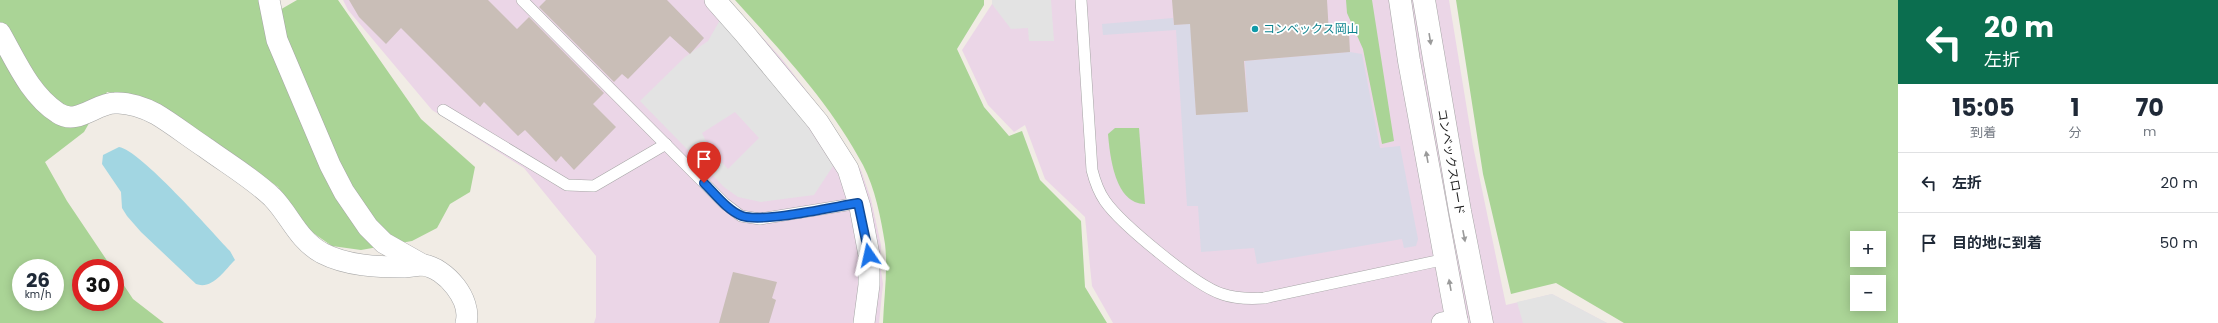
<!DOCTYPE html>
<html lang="ja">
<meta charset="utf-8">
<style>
body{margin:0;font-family:Poppins,"Noto Sans JP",sans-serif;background:#f6f6f7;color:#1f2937;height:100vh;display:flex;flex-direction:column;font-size:15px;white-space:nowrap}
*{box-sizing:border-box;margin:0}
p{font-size:13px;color:#747a83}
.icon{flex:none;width:22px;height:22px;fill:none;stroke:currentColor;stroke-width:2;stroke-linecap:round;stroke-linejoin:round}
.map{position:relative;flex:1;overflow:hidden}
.panel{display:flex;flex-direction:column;background:#fff;width:320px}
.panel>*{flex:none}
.top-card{background:#0b6e4f;color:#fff;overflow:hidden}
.fabs{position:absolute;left:1850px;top:231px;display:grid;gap:8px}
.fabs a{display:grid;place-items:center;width:36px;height:36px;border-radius:0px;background:#fff;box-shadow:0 2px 10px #0003;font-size:20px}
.speed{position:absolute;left:12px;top:259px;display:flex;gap:8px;font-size:20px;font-weight:700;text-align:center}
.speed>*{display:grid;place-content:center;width:52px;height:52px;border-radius:50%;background:#fff;box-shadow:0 2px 10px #0003;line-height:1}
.speed small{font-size:10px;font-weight:400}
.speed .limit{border:6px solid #d22;background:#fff;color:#111}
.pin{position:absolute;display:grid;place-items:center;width:34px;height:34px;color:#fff;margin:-41px -17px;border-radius:50% 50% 50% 0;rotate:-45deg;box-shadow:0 0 4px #0007}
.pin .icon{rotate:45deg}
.me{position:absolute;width:44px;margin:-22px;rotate:349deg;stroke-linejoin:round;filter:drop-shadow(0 0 3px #0008)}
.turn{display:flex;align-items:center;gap:14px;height:84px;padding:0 20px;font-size:18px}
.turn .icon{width:52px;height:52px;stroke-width:2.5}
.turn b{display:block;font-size:28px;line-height:34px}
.eta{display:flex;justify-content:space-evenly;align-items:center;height:68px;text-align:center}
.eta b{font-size:24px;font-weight:700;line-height:28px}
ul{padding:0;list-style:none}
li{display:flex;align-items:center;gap:12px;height:60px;padding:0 20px;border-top:1px solid #e0e1e3}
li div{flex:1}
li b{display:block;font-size:15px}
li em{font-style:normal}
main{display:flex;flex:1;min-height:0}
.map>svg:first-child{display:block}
.industrial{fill:#ebd6e7}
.forest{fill:#aad496;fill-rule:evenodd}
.parking{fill:#e3e3e3;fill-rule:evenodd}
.plaza{fill:#d9d9e7}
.water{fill:#a2d6e2}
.building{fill:#c9beb7}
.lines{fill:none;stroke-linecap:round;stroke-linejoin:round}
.service-casing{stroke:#a6a6a6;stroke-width:12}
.minor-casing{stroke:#a6a6a6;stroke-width:22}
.tertiary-casing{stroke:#a6a6a6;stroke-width:23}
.service{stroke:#fff;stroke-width:11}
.minor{stroke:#fff;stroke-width:21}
.tertiary{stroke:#fff;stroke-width:22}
.oneway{fill:#9a9a9a}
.route-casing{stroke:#114b97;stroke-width:10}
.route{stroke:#1a73e8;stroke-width:7}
.culture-dot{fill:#0f9aa8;stroke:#fff;stroke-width:1.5}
.labels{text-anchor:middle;stroke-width:3.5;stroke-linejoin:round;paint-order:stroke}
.culture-label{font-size:12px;fill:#0d838f;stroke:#fff;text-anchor:start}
.street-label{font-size:12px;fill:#1f1f1f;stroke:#fff}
</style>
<main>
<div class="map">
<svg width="1898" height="323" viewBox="0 0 1898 323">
<rect width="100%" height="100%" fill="#f1ece5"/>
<g class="industrial">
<path d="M343 0H729L782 59 830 121 861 170 871 199 881 245 880 264 883 284 879 323H594L596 317V256L524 168 432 110 348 10Z"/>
<path d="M992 0H1449L1473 146 1506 305 1552 294 1607 323H1113L1092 286 1085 217 1045 179 1025 125 1014 132 988 105 962 50 992 4Z"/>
</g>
<g class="forest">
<path d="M0 0H259L272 55 278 11 297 0H338L421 119 475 167 470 192 450 204 437 228 412 241 361 250 332 246 306 228 278 187 153 101 107 92 84 132 45 162 67 201 112 268H81V302H115V272L133 299 164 323H0ZM21 268H55V302H21Z"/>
<path d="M735 0H984V5L957 49 984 107 1009 136 1022 131 1040 180 1081 221 1085 287 1107 323H883C884 297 888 270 885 244 881 218 875 188 863 165 831 104 781 51 735 0Z"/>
<path d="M1346 0H1372L1394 141 1382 144 1363 49 1347 13Z"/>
<path d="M1456 0H1898V323H1624L1556 283 1511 294 1483 174ZM1857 238H1879V260H1857ZM1857 282H1879V304H1857Z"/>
<path d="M1115 128H1139L1145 204C1115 204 1110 157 1108 134Z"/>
</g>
<g class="parking">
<path d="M992 0H1051L1054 41H1029L1028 28 1011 29 992 4Z"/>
<path d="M720 20 798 112 833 166 814 195 761 202 738 197 724 187 640 101 685 57 708 41ZM735 112 759 138 728 169 710 150 702 133Z"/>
<path d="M1552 294 1607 323H1523L1517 302Z"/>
</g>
<path class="plaza" d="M1173 18 1174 25 1203 23 1191 34 1196 115 1248 111 1245 61 1350 52 1362 54 1380 148 1400 146 1418 239 1416 246 1404 248 1402 239 1257 264 1254 248 1201 252 1198 206H1187L1176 30 1103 35 1102 24Z"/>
<path class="water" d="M119 147C140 150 211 231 230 251L235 260C224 271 212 290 196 284L141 232 127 216 122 208 121 192 102 164 103 155Z"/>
<g class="building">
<path d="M349 0H488L517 29 529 17 604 93 593 104 616 127 574 170 561 156 556 162 525 130 518 136 484 102 480 107 401 28 386 44 359 17Z"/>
<path d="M546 0H667L704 38 690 54 670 36 628 79 622 74 614 82 539 7Z"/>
<path d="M1172 0H1327L1329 34 1349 33 1350 52 1244 61 1248 112 1196 115 1190 24 1174 25Z"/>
<path d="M733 272 777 282 772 298 776 300 769 323H719Z"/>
</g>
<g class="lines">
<g class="service-casing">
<g id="service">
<path d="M522 0 724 203 741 216 760 219 859 203"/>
<path d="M1081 0 1092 170C1095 182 1098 191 1105 201 1121 224 1196 286 1222 294 1236 299 1249 299 1264 298L1446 259"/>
<path d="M443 110 567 185 594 186 666 144"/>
</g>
</g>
<g class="minor-casing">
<g id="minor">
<path d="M269 0 277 40 330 165 344 192 368 227 384 243 423 265"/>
<path d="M715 0 745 34 818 122 848 169 860 207 869 255V285L864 323"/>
<path d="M0 33C16 61 30 95 58 113 77 126 96 103 115 103 128 102 145 108 156 114 173 124 189 137 206 148 228 164 252 178 272 197 290 215 297 239 322 253 347 266 377 267 405 267 411 267 417 265 423 265 446 268 472 300 466 323"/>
<path d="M1442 323 1457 320"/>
</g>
</g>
<g class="tertiary-casing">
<g id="tertiary">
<path d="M1400 0 1409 61 1457 323"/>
<path d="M1424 0 1460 211 1482 323"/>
</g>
</g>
<use href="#service" class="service"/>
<use href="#minor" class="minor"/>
<use href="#tertiary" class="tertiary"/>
</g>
<defs><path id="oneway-solid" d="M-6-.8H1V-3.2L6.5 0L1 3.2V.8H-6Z"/></defs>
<g class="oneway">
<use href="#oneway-solid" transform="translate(1430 39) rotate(81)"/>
<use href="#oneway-solid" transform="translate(1427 157) rotate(-100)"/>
<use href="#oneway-solid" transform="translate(1464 236) rotate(79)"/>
<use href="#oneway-solid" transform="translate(1450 285) rotate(-100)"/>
</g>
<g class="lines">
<g class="route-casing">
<path id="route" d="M704 183C715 194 728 211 742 216 763 223 833 207 858 203L869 255"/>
</g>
<use href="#route" class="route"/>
</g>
<circle class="culture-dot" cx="1255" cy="29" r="4"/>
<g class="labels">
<g class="culture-label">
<text x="1263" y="33">コンベックス岡山</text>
</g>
<g class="street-label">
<text transform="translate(1451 162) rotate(80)" y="4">コンベックスロード</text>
</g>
</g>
</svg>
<div class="fabs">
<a>+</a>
<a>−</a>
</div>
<div class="speed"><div>26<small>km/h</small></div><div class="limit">30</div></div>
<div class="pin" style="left:704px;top:183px;background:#d93025"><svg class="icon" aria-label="arrive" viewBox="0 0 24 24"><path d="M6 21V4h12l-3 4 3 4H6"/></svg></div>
<svg class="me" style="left:869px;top:255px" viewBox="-20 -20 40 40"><path d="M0-17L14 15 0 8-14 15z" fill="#1a73e8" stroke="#fff" stroke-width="4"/></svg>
</div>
<section class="panel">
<div class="top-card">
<div class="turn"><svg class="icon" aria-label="left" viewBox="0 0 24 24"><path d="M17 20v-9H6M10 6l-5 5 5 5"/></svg><div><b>20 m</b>左折</div></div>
</div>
<div class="eta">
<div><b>15:05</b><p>到着</p></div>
<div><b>1</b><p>分</p></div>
<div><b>70</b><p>m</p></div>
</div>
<ul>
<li><svg class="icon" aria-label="left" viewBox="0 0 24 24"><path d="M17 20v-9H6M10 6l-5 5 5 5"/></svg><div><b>左折</b></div><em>20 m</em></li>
<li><svg class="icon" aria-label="arrive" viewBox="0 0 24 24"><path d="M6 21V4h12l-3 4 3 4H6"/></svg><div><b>目的地に到着</b></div><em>50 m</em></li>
</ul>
</section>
</main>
